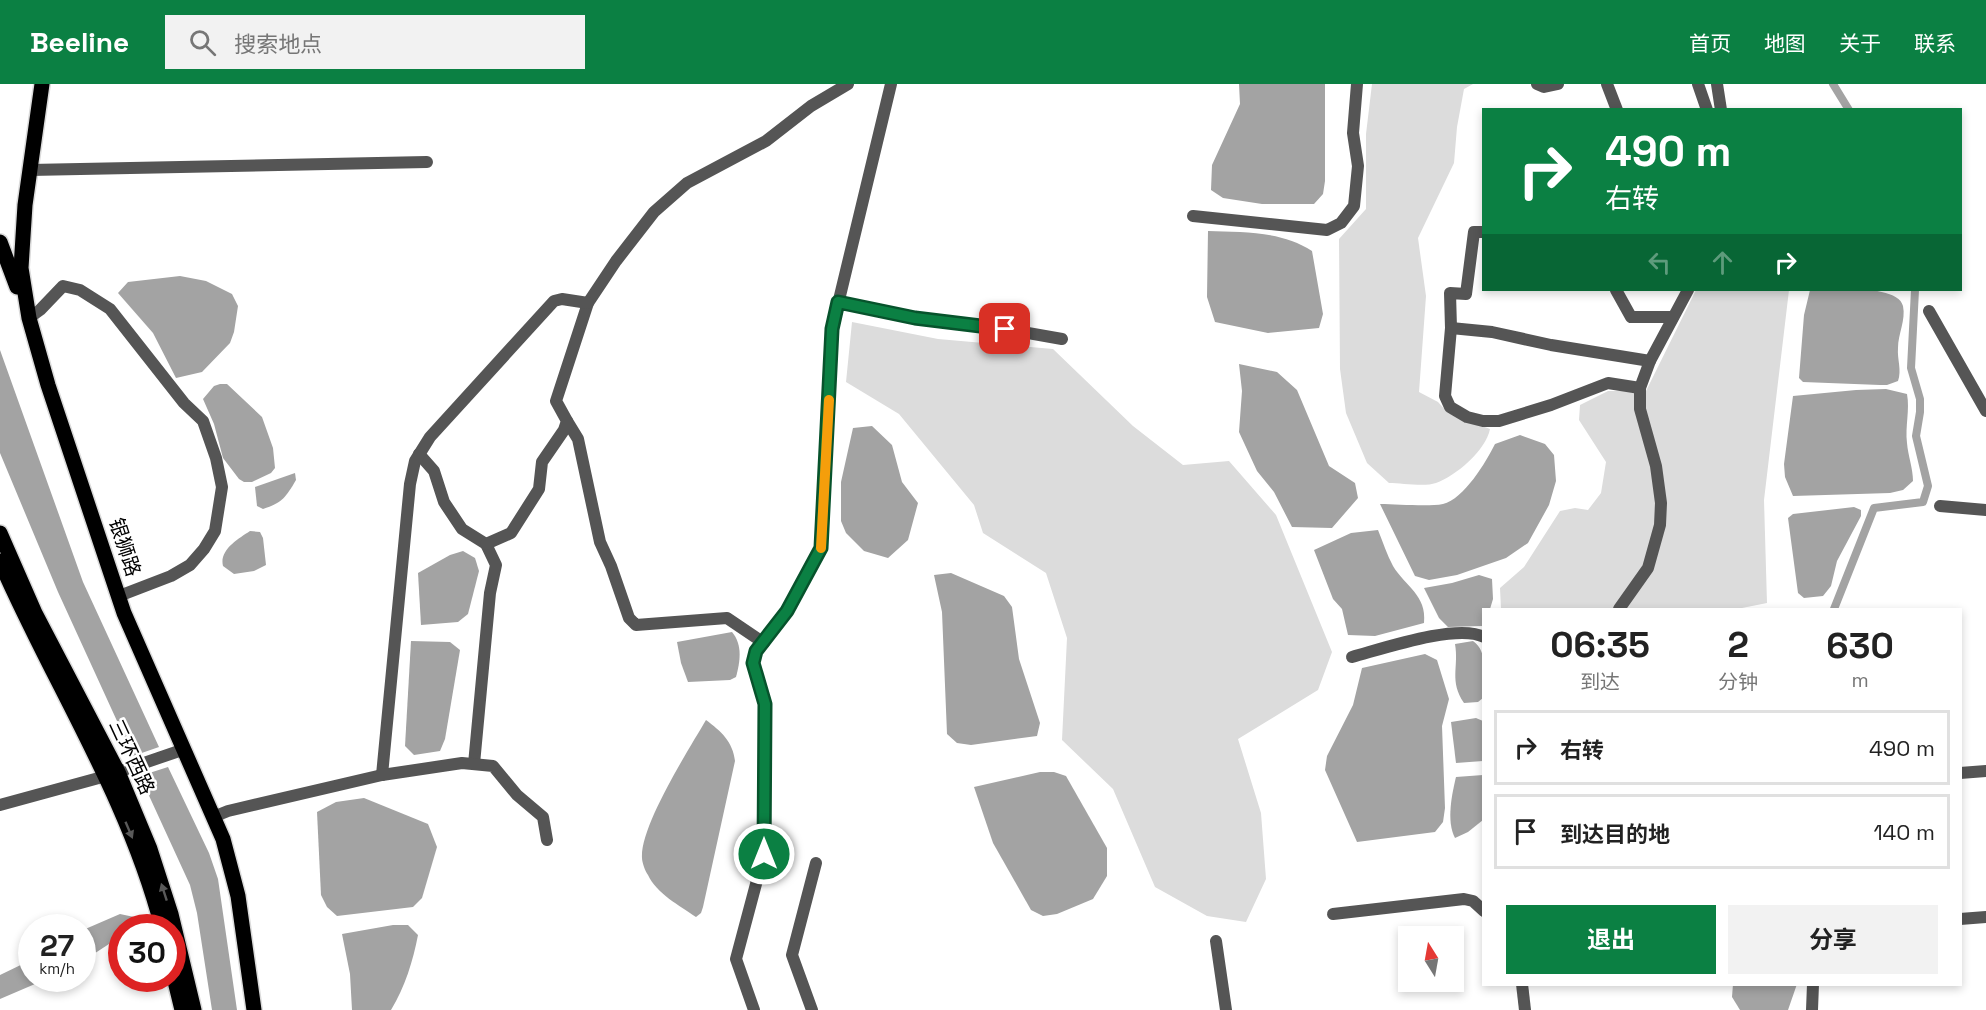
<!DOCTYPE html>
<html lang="zh">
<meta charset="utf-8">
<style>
body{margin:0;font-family:"Space Grotesk","Noto Sans SC",sans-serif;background:#f2f2f2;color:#222;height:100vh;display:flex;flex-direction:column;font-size:22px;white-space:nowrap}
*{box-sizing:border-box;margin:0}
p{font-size:20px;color:#767676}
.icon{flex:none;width:33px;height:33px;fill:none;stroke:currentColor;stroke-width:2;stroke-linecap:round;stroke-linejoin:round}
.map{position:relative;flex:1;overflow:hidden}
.panel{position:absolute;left:1482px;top:524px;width:480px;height:378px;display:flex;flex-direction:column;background:#fff;border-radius:0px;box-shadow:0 3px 9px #0003}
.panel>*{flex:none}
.hud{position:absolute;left:1482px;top:24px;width:480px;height:183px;border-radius:0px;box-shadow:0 3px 9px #0003;background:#0b8043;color:#fff;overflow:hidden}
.needle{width:39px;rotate:349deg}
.controls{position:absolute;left:1398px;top:842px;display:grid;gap:12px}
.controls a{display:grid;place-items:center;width:66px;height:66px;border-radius:0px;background:#fff;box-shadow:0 3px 9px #0003;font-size:30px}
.speed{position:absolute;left:18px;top:830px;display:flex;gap:12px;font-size:30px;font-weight:700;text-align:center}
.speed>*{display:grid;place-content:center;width:78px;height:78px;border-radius:50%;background:#fff;box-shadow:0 3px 9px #0003;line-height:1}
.speed small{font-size:15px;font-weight:400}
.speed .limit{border:9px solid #d22;background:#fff;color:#111}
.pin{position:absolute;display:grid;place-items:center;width:51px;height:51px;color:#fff;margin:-26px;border-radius:12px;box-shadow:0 3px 9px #0006}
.me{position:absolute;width:66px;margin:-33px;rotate:0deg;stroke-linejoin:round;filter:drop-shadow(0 0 4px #0008)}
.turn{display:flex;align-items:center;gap:21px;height:126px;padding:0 24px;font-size:27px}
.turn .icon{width:78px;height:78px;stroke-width:2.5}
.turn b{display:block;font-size:42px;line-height:51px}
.lanes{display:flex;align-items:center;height:57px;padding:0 24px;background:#0003;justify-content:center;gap:30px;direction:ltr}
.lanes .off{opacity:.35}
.eta{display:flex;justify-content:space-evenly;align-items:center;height:102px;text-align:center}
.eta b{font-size:36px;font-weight:700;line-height:42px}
.cta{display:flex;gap:12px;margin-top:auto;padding:12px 24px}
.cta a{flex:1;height:69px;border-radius:0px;background:#0b8043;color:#fff;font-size:24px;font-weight:700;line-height:69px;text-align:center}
.cta a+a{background:#f2f2f2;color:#222}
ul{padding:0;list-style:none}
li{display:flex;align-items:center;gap:18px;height:75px;margin:0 12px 9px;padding:0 12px;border:3px solid #e0e0e0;border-radius:0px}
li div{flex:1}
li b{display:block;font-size:22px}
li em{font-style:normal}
header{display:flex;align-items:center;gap:36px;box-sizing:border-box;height:84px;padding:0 30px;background:#0b8043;color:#fff}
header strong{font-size:28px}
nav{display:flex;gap:33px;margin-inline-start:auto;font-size:21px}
.search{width:420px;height:54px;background:#f2f2f2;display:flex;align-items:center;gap:15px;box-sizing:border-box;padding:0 21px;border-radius:0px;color:#767676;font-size:22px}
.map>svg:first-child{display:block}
.green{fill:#dcdcdc}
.water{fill:#a3a3a3}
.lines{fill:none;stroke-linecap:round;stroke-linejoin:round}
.canal{stroke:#a3a3a3;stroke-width:8}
.major-casing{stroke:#dbdbdb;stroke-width:18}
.minor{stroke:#555;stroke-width:12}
.major{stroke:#000;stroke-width:15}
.oneway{fill:#595959}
.route-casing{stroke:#07532c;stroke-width:15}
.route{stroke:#0b8043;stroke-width:10}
.slow{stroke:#f59e0b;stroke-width:10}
.labels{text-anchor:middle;stroke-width:5;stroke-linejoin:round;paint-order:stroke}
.street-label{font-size:20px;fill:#000;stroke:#fff}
</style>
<header>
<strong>Beeline</strong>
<div class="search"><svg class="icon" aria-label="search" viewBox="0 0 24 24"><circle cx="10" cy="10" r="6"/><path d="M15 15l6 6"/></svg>搜索地点</div>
<nav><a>首页</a><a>地图</a><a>关于</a><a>联系</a></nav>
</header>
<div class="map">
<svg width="1986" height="926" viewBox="0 0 1986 926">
<rect width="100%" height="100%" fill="#fff"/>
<g class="green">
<path d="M1372 0H1473L1464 5 1457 43 1454 79 1418 154 1426 212 1419 308 1438 318 1448 329 1490 345C1486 366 1456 392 1436 399 1425 403 1401 399 1389 399L1367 379 1346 329 1340 285 1339 155 1366 125V50Z"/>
<path d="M1696 206H1789L1764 416 1767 519 1737 525H1501L1500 504 1524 483 1560 427 1575 424 1588 426 1601 409 1606 378 1579 336 1580 321 1608 307H1646Z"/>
<path d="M852 238 938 255 1053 265 1133 342 1183 381 1229 377 1276 431 1332 568 1318 606 1238 655 1261 729 1266 795 1246 838 1207 832 1155 803 1113 705 1062 656 1067 554 1046 489 983 449 974 421 899 330 846 298Z"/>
</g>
<g class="water">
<path d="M1239 0H1325V97L1323 110 1314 120H1262L1223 114 1211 106 1212 81 1240 20Z"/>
<path d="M1208 147C1243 148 1282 147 1312 167L1323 230 1319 244 1268 249 1215 238 1207 213Z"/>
<path d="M180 192 206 197 232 210 238 222 234 248 230 259 202 288 176 294 153 249 118 209 128 198Z"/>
<path d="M1810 206C1829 205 1898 200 1903 222 1906 236 1898 250 1898 264 1897 275 1902 286 1898 297L1887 301H1880L1803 298 1799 294 1804 231Z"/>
<path d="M0 266 83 498 159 663 133 672 58 508 0 369Z"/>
<path d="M1239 280 1277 288 1297 306 1329 382 1355 399 1358 414 1332 444 1292 443 1274 408 1257 387 1239 348 1242 307Z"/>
<path d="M220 300H227L262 333 273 364 275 384 271 389 252 398H244L239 395 223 374 214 340 203 315 214 302Z"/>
<path d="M1886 305 1907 310C1910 326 1905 342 1907 359 1908 372 1913 384 1913 397L1903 406 1890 409 1793 412 1785 393 1784 380 1793 312 1856 306Z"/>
<path d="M872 342 892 361 902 398 918 419 908 456 888 474 864 467 846 449 841 437V398L853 344Z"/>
<path d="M1520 351 1545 360 1554 371 1556 397 1549 421 1528 459 1506 474 1457 491 1429 496 1415 492 1380 420C1397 420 1428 423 1443 420 1464 415 1486 378 1495 360Z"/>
<path d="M295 389 296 396C286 413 282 419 263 425L257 422 255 403Z"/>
<path d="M1854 423 1861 426V432L1837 477 1831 502 1823 512 1804 514 1798 509 1788 434 1793 430Z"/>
<path d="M1378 446C1383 458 1387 471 1393 482 1405 502 1427 511 1424 539L1375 552 1348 551 1342 525 1333 515 1314 466 1351 449Z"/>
<path d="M250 447 260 448 263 454 266 481 254 487 234 490 223 482C219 466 238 455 250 447Z"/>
<path d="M463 467 475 474 479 487 468 530 458 538 421 541 418 489 450 471Z"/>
<path d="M951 489 1004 512 1012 523 1019 575 1040 639 1037 652 971 661 957 659 947 650 942 528 934 491Z"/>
<path d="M1479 491 1492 495 1493 515 1490 525H1484L1483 542 1448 543 1439 534 1424 504 1452 499Z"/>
<path d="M732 548C743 561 740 578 736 593L730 596 688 598 681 579 677 558Z"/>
<path d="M411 557 450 558 460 566 445 655 440 667 414 671 405 662Z"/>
<path d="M1473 557C1489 568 1484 594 1483 611V614L1478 618 1464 619C1449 597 1459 583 1455 560Z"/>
<path d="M1425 570 1437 576 1449 615 1442 642 1445 724 1443 738 1435 748 1357 758 1325 686 1327 672 1353 621 1362 584Z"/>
<path d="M1476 634 1483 637V677L1456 679 1451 638Z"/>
<path d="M706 636C721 647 733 658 735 677L703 823 701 829 696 833C680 822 656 809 648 791 645 787 642 778 642 774 640 742 689 665 706 636Z"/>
<path d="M168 683 209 769 218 795 237 926H212L197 829 190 801 140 692Z"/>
<path d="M1040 688H1054L1066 692 1107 764V792L1093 815 1057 830 1043 832 1031 826 993 759 974 703Z"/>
<path d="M1483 691V736L1468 748 1455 754C1446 737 1452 710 1456 693Z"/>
<path d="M364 714 428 740 437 763 422 814 413 823 337 832 327 823 321 811 317 728 336 718Z"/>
<path d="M120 830 134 833 136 843H122L121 857 109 860 83 877V846Z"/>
<path d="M393 841H408L418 851C413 877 405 903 391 926H352L350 890 342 850Z"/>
<path d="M31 876 32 894H49L0 915V891Z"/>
<path d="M1733 900H1797L1788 926H1740L1732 913Z"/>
</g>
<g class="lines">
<g class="canal">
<path d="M1833 0 1849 26"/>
<path d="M1834 525 1874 424 1923 418 1928 402 1916 352 1920 328V315L1911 284 1915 206"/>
</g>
<g class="major-casing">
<g id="major">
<path d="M42 0 25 121 21 184 29 234 48 301 124 529 223 755 238 812 254 926"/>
<path d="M0 158 17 203"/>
<path d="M0 449 35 529 118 688 150 765 171 830 194 926"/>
<path d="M0 477C53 599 128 712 162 843"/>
<path d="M172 885 182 926"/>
</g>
</g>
<g class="minor">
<path d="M1537 0 1544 3 1558 0"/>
<path d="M1607 0 1617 26"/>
<path d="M1698 0 1707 26"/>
<path d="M1717 0 1721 26"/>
<path d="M30 86 427 78"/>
<path d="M1193 132 1327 146 1341 139 1354 122 1358 82 1353 49 1357 0"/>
<path d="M1484 148H1474L1466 210 1450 209 1451 244 1445 312 1450 323 1467 333 1483 337H1499L1551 321 1608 299 1640 304"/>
<path d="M1616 206 1631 233H1673"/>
<path d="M839 218 915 234 1005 245 1062 255"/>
<path d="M1929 227 1986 327"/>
<path d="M29 234 40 226 63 202 80 206 110 225 184 319 203 337 216 374 222 403 215 447 204 465 190 481 171 492 119 512"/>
<path d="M1451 244 1492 248 1551 261 1650 277"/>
<path d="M567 337 578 355 600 458 611 482 629 534 636 541 727 534 764 559"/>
<path d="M419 370 434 387 444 418 462 445 486 460 496 481 490 509 474 680"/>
<path d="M1940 422 1986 426"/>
<path d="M486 460 511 449 539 405 542 378 564 346 567 337 556 317 588 219 616 177 654 128 687 99 766 57 811 22 848 0"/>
<path d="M1619 525 1648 484 1660 441 1661 419 1656 382 1640 325V304L1650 277 1688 206"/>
<path d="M1352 573C1382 565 1457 539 1484 553"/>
<path d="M1960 689 1986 687"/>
<path d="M382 691 410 400 415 377 430 353 554 217 562 215 588 219"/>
<path d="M0 721 106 692 182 666"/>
<path d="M213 733 228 727 382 691 462 679 493 682 517 711 543 733 547 756"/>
<path d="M1333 830 1464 815 1473 817 1484 827"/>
<path d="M1960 835 1986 833"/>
<path d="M1216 857 1226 926"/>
<path d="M1522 900 1525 926"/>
<path d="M754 926 736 875 764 770 765 620 753 579 756 567 787 527 821 464 832 245 891 0"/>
<path d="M812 926 792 871 816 779"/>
<path d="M1812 926 1813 900"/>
</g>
<use href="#major" class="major"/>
</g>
<defs><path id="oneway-solid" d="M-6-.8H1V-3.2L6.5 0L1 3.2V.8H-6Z" transform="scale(1.5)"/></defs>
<g class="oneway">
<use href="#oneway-solid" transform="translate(129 746) rotate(67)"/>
<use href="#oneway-solid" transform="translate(164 808) rotate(-108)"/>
</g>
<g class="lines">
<g class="route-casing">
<path id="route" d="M764 770 765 620 753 579 756 567 787 527 821 464 832 245 838 218 915 234 1005 245"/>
</g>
<use href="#route" class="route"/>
<path class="slow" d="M821 464 829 316"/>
</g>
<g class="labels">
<g class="street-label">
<text transform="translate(125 463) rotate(72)" y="7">银狮路</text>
<text transform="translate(132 673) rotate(65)" y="7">三环西路</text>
</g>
</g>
</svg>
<div class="controls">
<a><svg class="needle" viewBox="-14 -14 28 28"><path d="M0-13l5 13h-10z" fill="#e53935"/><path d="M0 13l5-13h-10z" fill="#767676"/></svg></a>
</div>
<div class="speed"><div>27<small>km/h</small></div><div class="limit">30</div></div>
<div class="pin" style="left:1005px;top:245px;background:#d93025"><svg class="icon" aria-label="arrive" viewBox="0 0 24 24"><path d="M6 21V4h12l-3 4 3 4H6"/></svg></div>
<svg class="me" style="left:764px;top:770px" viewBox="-20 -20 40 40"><circle r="17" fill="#0b8043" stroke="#fff" stroke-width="3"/><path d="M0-11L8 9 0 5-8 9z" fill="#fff"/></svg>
<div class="hud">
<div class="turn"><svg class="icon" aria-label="right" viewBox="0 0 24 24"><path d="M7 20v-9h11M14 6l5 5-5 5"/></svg><div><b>490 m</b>右转</div></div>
<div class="lanes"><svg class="icon off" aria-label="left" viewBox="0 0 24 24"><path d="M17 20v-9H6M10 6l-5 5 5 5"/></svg><svg class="icon off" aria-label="ahead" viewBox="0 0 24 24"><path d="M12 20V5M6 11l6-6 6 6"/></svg><svg class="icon" aria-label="right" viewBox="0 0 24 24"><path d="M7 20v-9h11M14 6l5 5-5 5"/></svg></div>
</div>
<section class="panel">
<div class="eta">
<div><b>06:35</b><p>到达</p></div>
<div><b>2</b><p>分钟</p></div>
<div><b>630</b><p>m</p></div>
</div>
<ul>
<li><svg class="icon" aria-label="right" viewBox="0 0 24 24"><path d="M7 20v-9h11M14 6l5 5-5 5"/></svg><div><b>右转</b></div><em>490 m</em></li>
<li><svg class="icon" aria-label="arrive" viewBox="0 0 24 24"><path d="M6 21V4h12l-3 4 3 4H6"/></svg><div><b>到达目的地</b></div><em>140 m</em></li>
</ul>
<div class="cta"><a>退出</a><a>分享</a></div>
</section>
</div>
